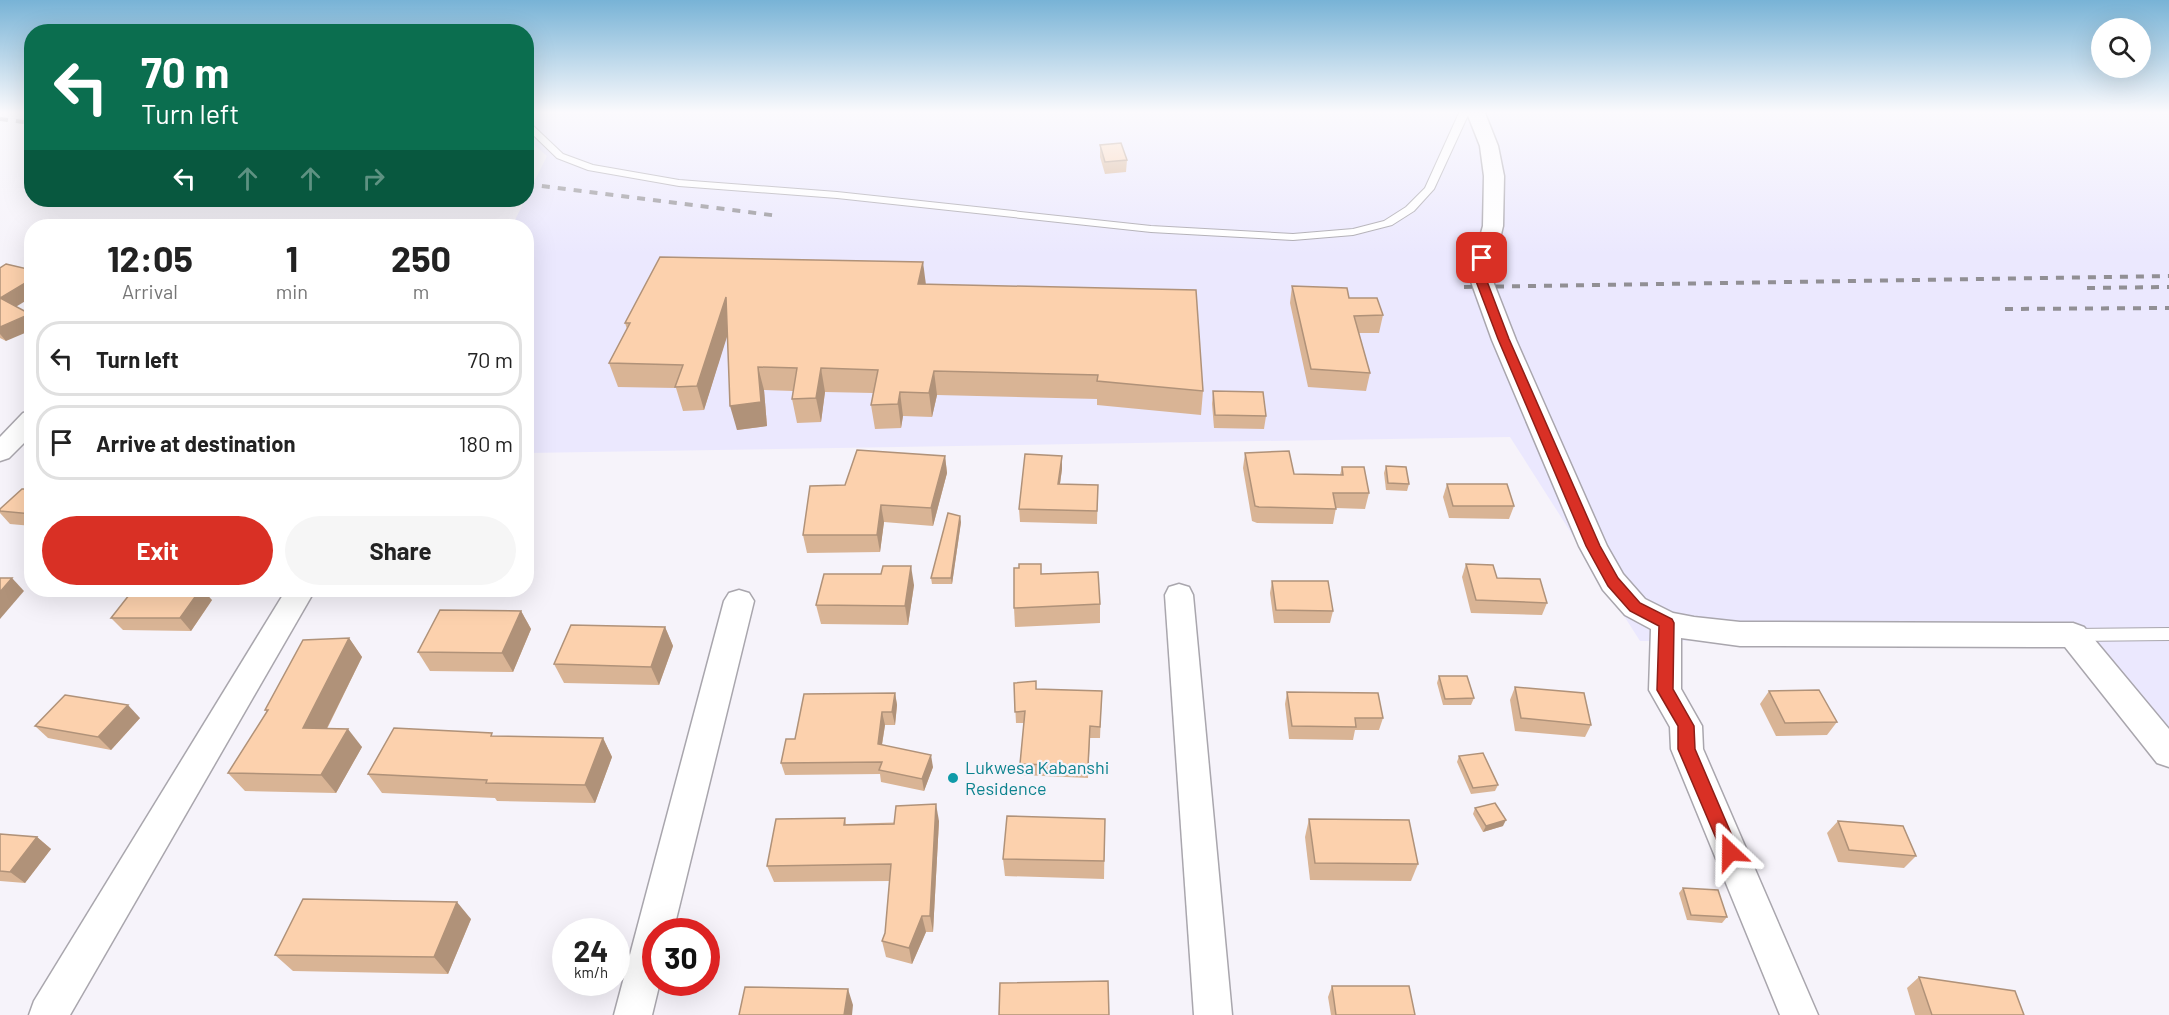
<!DOCTYPE html>
<style>
body{margin:0;font-family:Barlow,sans-serif;background:#f6f6f6;color:#222;height:100vh;display:flex;flex-direction:column;font-size:22px;white-space:nowrap}
*{box-sizing:border-box;margin:0}
p{font-size:20px;color:#767676}
.icon{flex:none;width:33px;height:33px;fill:none;stroke:currentColor;stroke-width:2;stroke-linecap:round;stroke-linejoin:round}
.map{position:relative;flex:1;overflow:hidden}
.side{position:absolute;left:24px;top:219px;width:510px;height:378px;display:flex;flex-direction:column;background:#fff;border-radius:24px;box-shadow:0 6px 24px #0002}
.side>*{flex:none}
.hud{position:absolute;left:24px;top:24px;width:510px;height:183px;border-radius:24px;box-shadow:0 6px 24px #0002;background:#0b6e4f;color:#fff;overflow:hidden}
.tools{position:absolute;left:2091px;top:18px;display:grid;gap:12px}
.tools a{display:grid;place-items:center;width:60px;height:60px;border-radius:50%;background:#fff;box-shadow:0 6px 24px #0002;font-size:30px}
.speed{position:absolute;left:552px;top:918px;display:flex;gap:12px;font-size:30px;font-weight:700;text-align:center}
.speed>*{display:grid;place-content:center;width:78px;height:78px;border-radius:50%;background:#fff;box-shadow:0 6px 24px #0002;line-height:1}
.speed small{font-size:15px;font-weight:400}
.speed .limit{border:9px solid #d22;background:#fff;color:#111}
.pin{position:absolute;display:grid;place-items:center;width:51px;height:51px;color:#fff;margin:-26px;border-radius:12px;box-shadow:0 3px 9px #0006}
.me{position:absolute;width:66px;margin:-33px;rotate:337deg;stroke-linejoin:round;filter:drop-shadow(0 0 4px #0008)}
.turn{display:flex;align-items:center;gap:21px;height:126px;padding:0 18px;font-size:27px}
.turn .icon{width:78px;height:78px;stroke-width:2.5}
.turn b{display:block;font-size:42px;line-height:51px}
.lanes{display:flex;align-items:center;height:57px;padding:0 18px;background:#0003;justify-content:center;gap:30px;direction:ltr}
.lanes .off{opacity:.35}
.eta{display:flex;justify-content:space-evenly;align-items:center;height:102px;text-align:center}
.eta b{font-size:36px;font-weight:700;line-height:42px}
.cta{display:flex;gap:12px;margin-top:auto;padding:12px 18px}
.cta a{flex:1;height:69px;border-radius:36px;background:#d93025;color:#fff;font-size:24px;font-weight:700;line-height:69px;text-align:center}
.cta a+a{background:#f6f6f6;color:#222}
ul{padding:0;list-style:none}
li{display:flex;align-items:center;gap:18px;height:75px;margin:0 12px 9px;padding:0 6px;border:3px solid #e0e0e0;border-radius:24px}
li div{flex:1}
li b{display:block;font-size:22px}
li em{font-style:normal}
.map>svg:first-child{display:block}
.industrial{fill:#ebe8fe}
.lines{fill:none;stroke-linecap:round;stroke-linejoin:round}
.lane-casing{stroke:#a9a6ad;stroke-width:2}
.street-casing{stroke:#a9a6ad;stroke-width:3}
.lane{fill:#fff;fill-rule:evenodd}
.street{fill:#fff;fill-rule:evenodd}
.rail{stroke:#918f94;stroke-width:4;stroke-dasharray:8 8;stroke-linecap:butt}
.wall{fill:#d9b495}
.shaded-wall{fill:#b09279}
.building{fill:#fcd1ad;stroke:#b09279;stroke-width:1.5}
.route{fill:#d93025;stroke:#8d1f18;stroke-width:1.5}
.culture-dot{fill:#0f9aa8;stroke:#f6f3fa;stroke-width:2}
.labels{text-anchor:middle;stroke-width:4.5;stroke-linejoin:round;paint-order:stroke}
.near-culture-label{font-size:18px;fill:#0d838f;stroke:#f6f3fa;text-anchor:start}
</style>
<div class="map">
<svg width="2169" height="1015" viewBox="0 0 2169 1015">
<rect width="100%" height="100%" fill="#f6f3fa"/>
<path class="industrial" d="M527 113H2169V745L2080 638 1640 641 1510 437 527 453 526 226H512L547 156 527 139Z"/>
<g class="lines">
<g class="lane-casing">
<g id="lane">
<path d="M1459 113H1469L1434 189 1414 211 1392 225 1353 235 1293 240 1151 232 837 198 679 186 588 170 557 158 526 128V119L563 154 593 165 679 180 837 192 1151 226 1293 234 1353 229 1384 221 1406 207 1425 188Z"/>
<path d="M2169 628V640L2073 641 2068 639 2066 635 2068 631 2073 629Z"/>
</g>
</g>
<g class="street-casing">
<g id="street">
<path d="M1467 113H1485L1498 146 1504 176 1503 226 1491 276 1516 340 1607 546 1623 574 1645 599 1673 613 1694 617 1740 622 2073 623 2084 627 2169 729V767L2157 763 2065 647 1740 646 1681 638V689L1702 726 1703 749 1818 1015H1780L1671 749 1670 727 1649 690 1651 629 1625 615 1603 590 1579 546 1492 340 1469 276 1483 226 1484 176 1480 146Z"/>
<path d="M32 411V435L9 458 0 461V437L23 413Z"/>
<path d="M1179 584 1189 587 1193 595 1232 1015H1194L1165 595 1169 587Z"/>
<path d="M286 590H315L70 1015H29L34 1001Z"/>
<path d="M739 590 749 593 754 601 673 932H656V982H660L652 1015H614L724 601 729 593Z"/>
</g>
</g>
<use href="#lane" class="lane"/>
<use href="#street" class="street"/>
<g class="rail">
<path d="M0 119 32 123"/>
<path d="M526 184 779 216"/>
<path d="M1464 287 2169 276"/>
<path d="M2087 288 2169 287"/>
<path d="M2005 309 2169 308"/>
</g>
</g>
<g class="wall">
<path d="M1100 145 1127 160 1126 172 1105 174 1100 157Z"/>
<path d="M0 268 16 307 6 341 0 338Z"/>
<path d="M926 284 1203 391 1201 415 1097 405V399L937 395 932 417 903 416 901 428 875 429 871 405 873 393 825 392 821 422 797 423 792 399 793 391 764 390 767 426 737 430 727 335 704 410 683 411 676 388 618 387 609 363 627 329 625 323Z"/>
<path d="M1292 286 1349 298 1383 315 1379 333H1359L1370 373 1366 391 1308 387 1290 303Z"/>
<path d="M1213 391 1266 416 1264 429 1214 428 1212 404Z"/>
<path d="M1245 453 1294 474 1340 475 1342 467 1369 493 1365 509 1336 508 1333 524 1257 523 1252 521 1243 468Z"/>
<path d="M945 456 947 473 933 526 884 522 880 552 807 553 803 535 845 485Z"/>
<path d="M1386 466 1409 484 1407 491 1386 490 1384 473Z"/>
<path d="M1062 469 1060 484 1098 485 1097 524 1020 522 1019 509Z"/>
<path d="M1447 484 1514 506 1509 519 1449 518 1443 497Z"/>
<path d="M32 489V526L10 524 0 513V511Z"/>
<path d="M961 522 952 584H932L931 578Z"/>
<path d="M1466 564 1497 578 1547 603 1542 615 1471 613 1462 577Z"/>
<path d="M881 574 914 585 908 625 821 624 816 605Z"/>
<path d="M1041 574 1100 604V623L1015 627 1014 608Z"/>
<path d="M1272 581 1333 611 1330 623H1274L1270 593Z"/>
<path d="M212 600 191 631 123 630 111 618Z"/>
<path d="M521 611 531 629 513 672 430 671 418 652Z"/>
<path d="M665 627 673 646 659 685 564 683 554 664Z"/>
<path d="M349 638 362 657 327 729 362 747 336 793 245 791 228 773 267 712 265 710Z"/>
<path d="M1439 676 1474 698 1471 705H1443L1437 683Z"/>
<path d="M1014 683 1036 689 1102 691 1100 738H1090L1088 778 1021 775 1020 764 1024 723H1016Z"/>
<path d="M1515 687 1591 725 1585 737 1515 731 1510 700Z"/>
<path d="M1769 691 1837 722 1827 735 1776 736 1760 704Z"/>
<path d="M1287 692 1383 718 1379 730H1355L1353 740 1289 739 1285 704Z"/>
<path d="M895 693 897 705 895 725H885L882 745 933 767 924 791 881 782 880 774 785 775 781 763 795 739Z"/>
<path d="M140 718 111 750 48 738 35 726Z"/>
<path d="M494 736 603 738 612 757 595 803 497 801 495 798 382 793 368 774Z"/>
<path d="M1459 756 1498 785 1495 791 1471 794 1457 762Z"/>
<path d="M1475 808 1503 826 1483 832 1473 814Z"/>
<path d="M845 818 846 824 939 821 933 932H926L912 964 886 957 882 941 885 933 890 881 774 882 767 866Z"/>
<path d="M1105 819 1104 879 1005 876 1003 859Z"/>
<path d="M1309 819 1418 864 1411 881 1310 880 1305 837Z"/>
<path d="M1838 821 1916 856 1904 868 1838 862 1827 833Z"/>
<path d="M0 834 37 837 51 849 25 883 0 881Z"/>
<path d="M1683 888 1727 917 1722 923 1687 920 1679 893Z"/>
<path d="M471 919 448 974 293 971 275 955Z"/>
<path d="M1919 977 2024 1015H1915L1907 988Z"/>
<path d="M1332 986 1415 1015H1331L1328 997Z"/>
</g>
<g class="shaded-wall">
<path d="M923 262 926 285 918 284Z"/>
<path d="M32 279V297L9 311 0 298Z"/>
<path d="M726 297 732 321 704 410 697 386Z"/>
<path d="M30 314 32 317V330L6 341 0 334V327Z"/>
<path d="M758 367 764 390 767 426 737 430 730 406Z"/>
<path d="M821 368 825 392 821 422 816 398Z"/>
<path d="M934 371 937 395 932 417 929 393Z"/>
<path d="M900 392 903 416 901 428 898 404Z"/>
<path d="M945 456 947 473 933 526 931 508Z"/>
<path d="M1062 456V469L1058 497V484Z"/>
<path d="M881 505 884 522 880 552 877 535Z"/>
<path d="M960 516 961 522 952 584 951 578Z"/>
<path d="M911 566 914 585 908 625 905 606Z"/>
<path d="M12 578 24 591 0 619V592Z"/>
<path d="M200 590H203L212 600 191 631 180 618Z"/>
<path d="M521 611 531 629 513 672 502 653Z"/>
<path d="M665 627 673 646 659 685 651 667Z"/>
<path d="M349 638 362 657 318 746 303 728Z"/>
<path d="M895 693 897 705 895 725 892 712Z"/>
<path d="M128 705 140 718 111 750 98 737Z"/>
<path d="M882 712 885 725 880 756 878 744Z"/>
<path d="M348 729 362 747 336 793 321 775Z"/>
<path d="M603 738 612 757 595 803 585 785Z"/>
<path d="M931 755 933 767 924 791 922 779Z"/>
<path d="M936 804 939 821 933 932 930 916Z"/>
<path d="M1506 820 1503 826 1483 832 1486 826Z"/>
<path d="M37 837 51 849 25 883 10 872Z"/>
<path d="M457 902 471 919 448 974 434 957Z"/>
<path d="M922 916 926 932 912 964 909 948Z"/>
<path d="M848 989 853 1005 852 1015H844Z"/>
</g>
<g class="building">
<path d="M1121 143 1127 160 1105 162 1100 145Z"/>
<path d="M660 257 923 262 918 284 1196 290 1203 391 1097 381 1098 375 934 371 929 393 900 392 898 404 871 405 878 370 821 368 816 398 792 399 797 368 758 367 761 402 730 406 726 297 697 386 675 387 683 365 609 363 630 323H625Z"/>
<path d="M6 264 32 270V279L0 298V268Z"/>
<path d="M1292 286 1347 288 1349 298H1377L1383 315 1354 316 1370 373 1311 369Z"/>
<path d="M0 298 30 314 0 327Z"/>
<path d="M1213 391 1263 392 1266 416 1215 415Z"/>
<path d="M857 450 945 456 931 508 881 505 877 535H803L810 486 845 485Z"/>
<path d="M1289 451 1294 474 1343 475 1342 467H1364L1369 493H1333L1336 509 1259 507 1255 506 1245 453Z"/>
<path d="M1025 454 1062 456 1058 484 1098 485 1097 511 1019 509Z"/>
<path d="M1386 466 1406 467 1409 484 1388 483Z"/>
<path d="M1447 484H1507L1514 506H1453Z"/>
<path d="M22 489H32V514L0 511V509Z"/>
<path d="M948 513 960 516 951 578H931Z"/>
<path d="M1019 564H1041V574L1098 572 1100 604 1014 608V568H1019Z"/>
<path d="M1466 564 1493 565 1497 578 1540 579 1547 603 1476 600Z"/>
<path d="M883 566H911L905 606 816 605 824 574H881Z"/>
<path d="M0 578H12L0 592Z"/>
<path d="M1272 581H1328L1333 611 1276 610Z"/>
<path d="M133 590H200L180 618H111Z"/>
<path d="M440 610 521 611 502 653 418 652Z"/>
<path d="M571 625 665 627 651 667 554 664Z"/>
<path d="M349 638 303 728 348 729 321 775 228 773 268 710H265L303 640Z"/>
<path d="M1439 676H1467L1474 698 1445 699Z"/>
<path d="M1036 681V689L1102 691 1100 727 1090 726 1088 766 1020 764 1025 711 1015 712 1014 683Z"/>
<path d="M1515 687 1584 693 1591 725 1521 718Z"/>
<path d="M1819 690 1837 722 1785 723 1769 691Z"/>
<path d="M1287 692 1378 693 1383 718H1355L1356 727 1292 726Z"/>
<path d="M895 693 892 712H882L878 744 931 755 922 779 879 770 882 762 781 763 786 739H795L804 694Z"/>
<path d="M65 695 128 705 98 737 35 726Z"/>
<path d="M394 728 492 733 491 736 603 738 585 785 486 783 487 780 368 774Z"/>
<path d="M1483 753 1498 785 1473 788 1459 756Z"/>
<path d="M1495 803 1506 820 1486 826 1475 808Z"/>
<path d="M936 804 930 916H922L909 948 882 941 885 933 891 864 767 866 776 819 845 818 844 825 894 824 896 806Z"/>
<path d="M1007 816 1105 819 1104 861 1003 859Z"/>
<path d="M1309 819 1409 820 1418 864 1315 863Z"/>
<path d="M1838 821 1903 826 1916 856 1849 850Z"/>
<path d="M0 834 37 837 10 872 0 871Z"/>
<path d="M1683 888 1718 890 1727 917 1691 915Z"/>
<path d="M303 899 457 902 434 957 275 955Z"/>
<path d="M1919 977 2015 991 2024 1015H1932Z"/>
<path d="M1108 981 1109 1015H999L1000 983Z"/>
<path d="M1332 986H1409L1415 1015H1336Z"/>
<path d="M745 987 848 989 844 1015H739Z"/>
</g>
<linearGradient id="sky" x2="0" y2="1"><stop stop-color="#78b3d6"/><stop offset="0.44" stop-color="#fbfafd"/><stop offset="1" stop-color="#fbfafd" stop-opacity="0"/></linearGradient>
<rect width="2169" height="255" fill="url(#sky)"/>
<path class="route" d="M1482 255 1488 258 1485 276 1509 339 1600 546 1618 578 1640 603 1672 619 1674 623 1673 689 1694 726 1695 749 1739 852 1736 857 1730 860 1724 857 1678 749V726L1657 690 1659 626 1630 611 1608 586 1586 546 1498 339 1474 276 1477 258Z"/>
<circle class="culture-dot" cx="953" cy="778" r="6"/>
<g class="labels">
<g class="near-culture-label">
<text x="965" y="774">Lukwesa Kabanshi<tspan x="965" dy="21">Residence</tspan></text>
</g>
</g>
</svg>
<div class="tools">
<a><svg class="icon" aria-label="search" viewBox="0 0 24 24"><circle cx="10" cy="10" r="6"/><path d="M15 15l6 6"/></svg></a>
</div>
<div class="speed"><div>24<small>km/h</small></div><div class="limit">30</div></div>
<div class="pin" style="left:1482px;top:258px;background:#d93025"><svg class="icon" aria-label="arrive" viewBox="0 0 24 24"><path d="M6 21V4h12l-3 4 3 4H6"/></svg></div>
<svg class="me" style="left:1730px;top:852px" viewBox="-20 -20 40 40"><path d="M0-17L14 15 0 8-14 15z" fill="#d93025" stroke="#fff" stroke-width="4"/></svg>
<div class="hud">
<div class="turn"><svg class="icon" aria-label="left" viewBox="0 0 24 24"><path d="M17 20v-9H6M10 6l-5 5 5 5"/></svg><div><b>70 m</b>Turn left</div></div>
<div class="lanes"><svg class="icon" aria-label="left" viewBox="0 0 24 24"><path d="M17 20v-9H6M10 6l-5 5 5 5"/></svg><svg class="icon off" aria-label="ahead" viewBox="0 0 24 24"><path d="M12 20V5M6 11l6-6 6 6"/></svg><svg class="icon off" aria-label="ahead" viewBox="0 0 24 24"><path d="M12 20V5M6 11l6-6 6 6"/></svg><svg class="icon off" aria-label="right" viewBox="0 0 24 24"><path d="M7 20v-9h11M14 6l5 5-5 5"/></svg></div>
</div>
<section class="side">
<div class="eta">
<div><b>12:05</b><p>Arrival</p></div>
<div><b>1</b><p>min</p></div>
<div><b>250</b><p>m</p></div>
</div>
<ul>
<li><svg class="icon" aria-label="left" viewBox="0 0 24 24"><path d="M17 20v-9H6M10 6l-5 5 5 5"/></svg><div><b>Turn left</b></div><em>70 m</em></li>
<li><svg class="icon" aria-label="arrive" viewBox="0 0 24 24"><path d="M6 21V4h12l-3 4 3 4H6"/></svg><div><b>Arrive at destination</b></div><em>180 m</em></li>
</ul>
<div class="cta"><a>Exit</a><a>Share</a></div>
</section>
</div>
